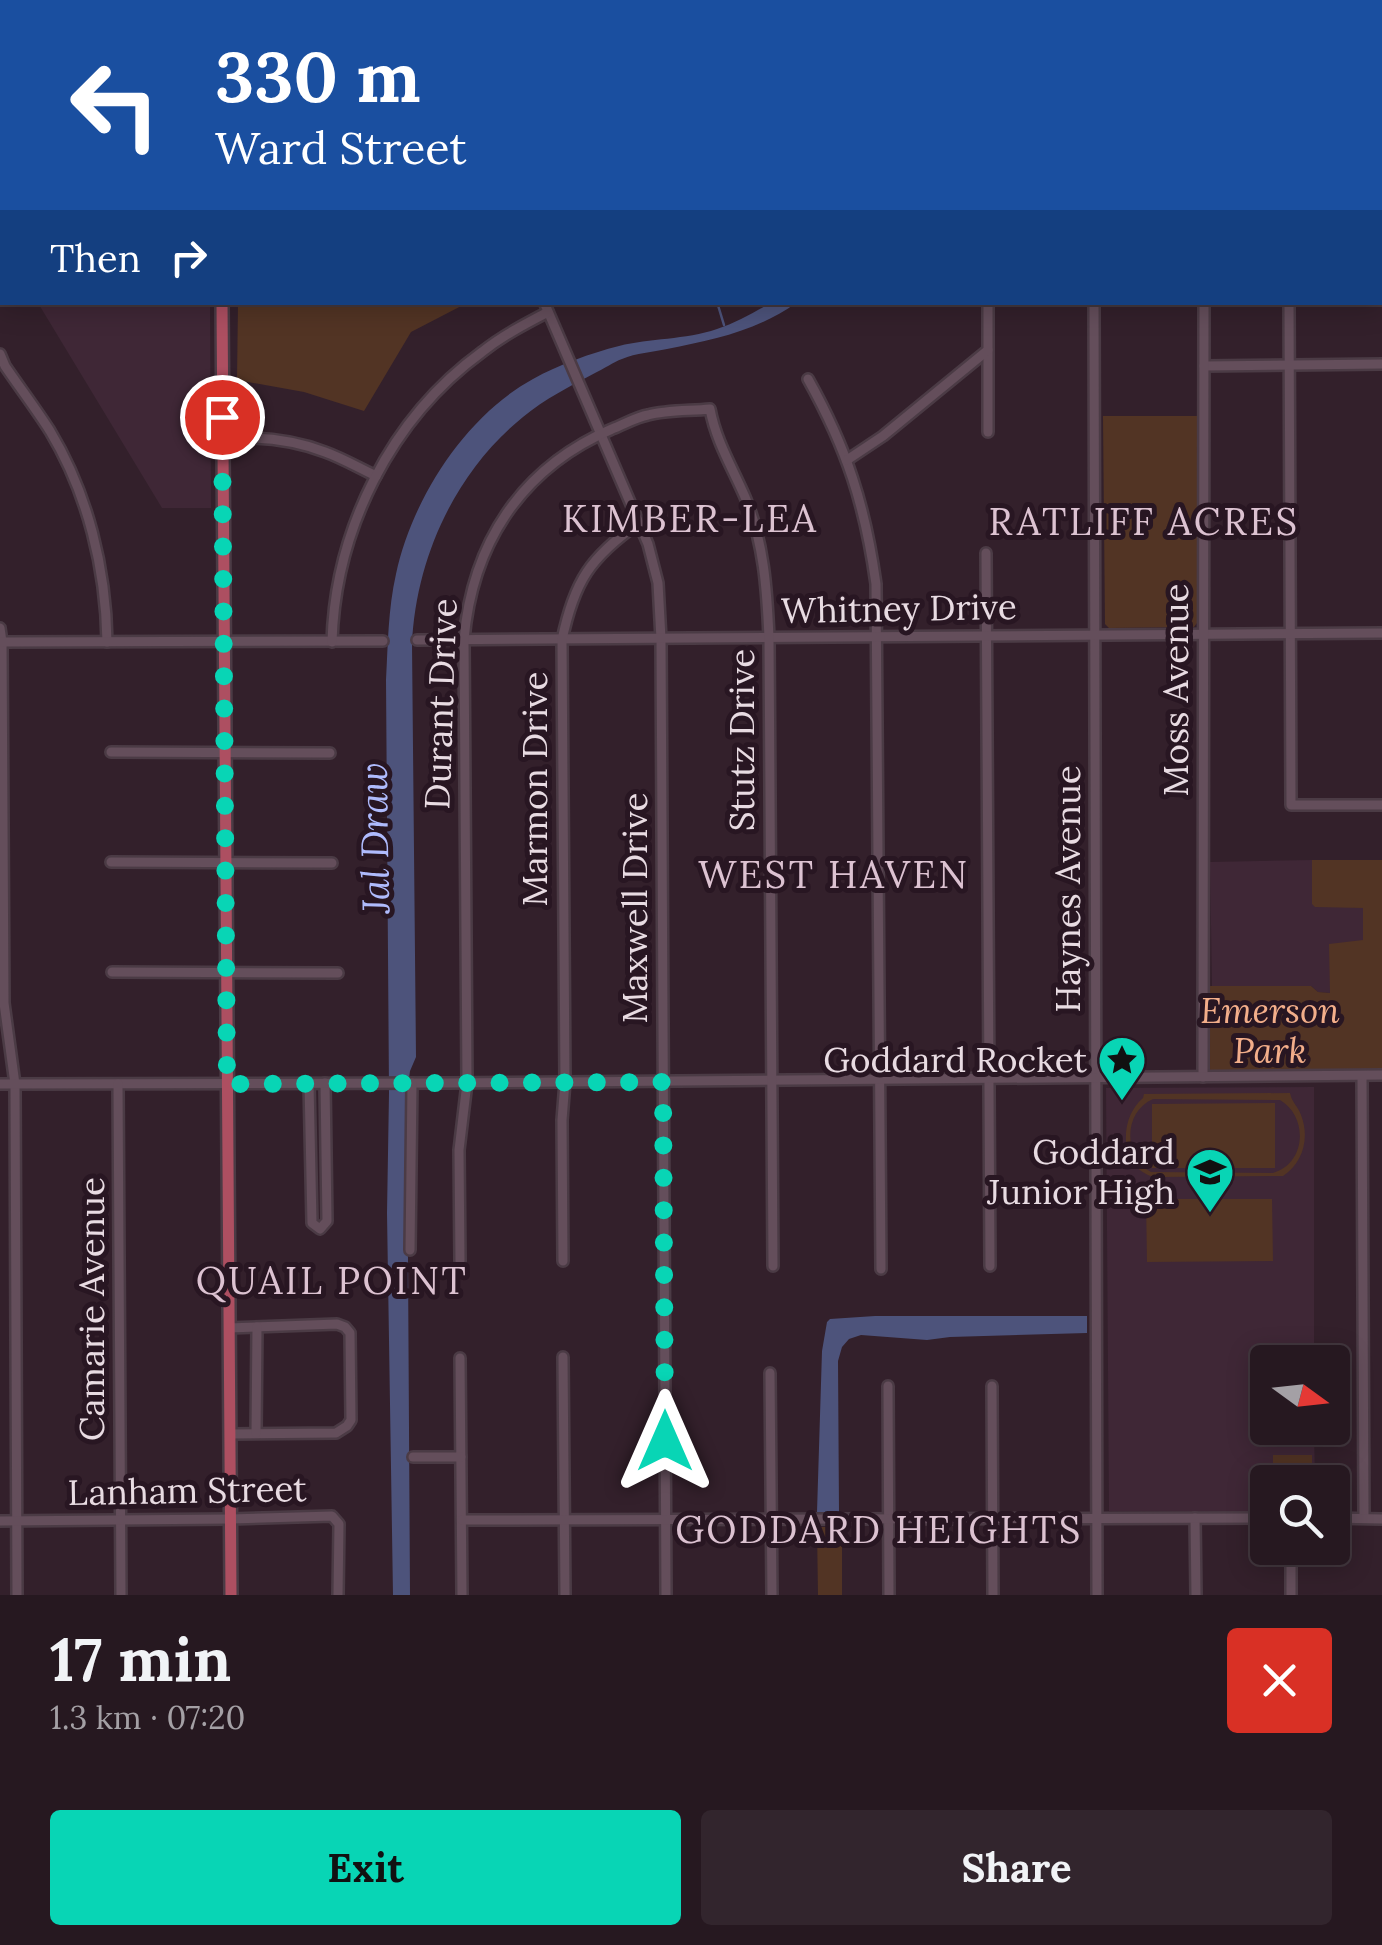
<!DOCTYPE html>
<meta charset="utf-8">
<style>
body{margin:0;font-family:Lora,serif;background:#32252d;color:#f1f3f6;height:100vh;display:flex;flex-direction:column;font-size:38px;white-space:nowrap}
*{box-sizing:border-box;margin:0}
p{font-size:32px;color:#a4a0a5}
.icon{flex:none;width:55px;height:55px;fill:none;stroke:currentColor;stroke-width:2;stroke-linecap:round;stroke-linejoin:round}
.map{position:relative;height:1595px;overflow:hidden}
.drawer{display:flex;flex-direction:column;background:#261820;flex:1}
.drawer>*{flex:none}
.top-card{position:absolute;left:0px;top:0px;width:1382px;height:305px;box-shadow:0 5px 25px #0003,0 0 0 2px #42373e;background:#1a4fa0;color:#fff;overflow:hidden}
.needle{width:65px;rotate:105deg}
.fabs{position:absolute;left:1250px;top:1345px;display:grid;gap:20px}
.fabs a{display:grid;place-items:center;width:100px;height:100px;border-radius:10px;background:#261820;box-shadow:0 5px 25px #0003,0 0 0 2px #42373e;font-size:50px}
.pin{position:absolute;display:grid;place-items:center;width:85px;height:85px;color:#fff;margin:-42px;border:5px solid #fff;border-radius:50%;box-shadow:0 2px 10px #0007}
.me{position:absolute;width:110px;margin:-55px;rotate:0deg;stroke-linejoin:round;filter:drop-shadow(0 0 8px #0008)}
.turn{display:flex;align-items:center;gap:35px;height:210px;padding:0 50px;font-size:45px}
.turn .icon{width:130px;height:130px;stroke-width:2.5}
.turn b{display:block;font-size:70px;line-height:85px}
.then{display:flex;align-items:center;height:95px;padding:0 50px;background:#0003;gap:20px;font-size:38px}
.round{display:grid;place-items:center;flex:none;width:105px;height:105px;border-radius:10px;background:#32252d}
.summary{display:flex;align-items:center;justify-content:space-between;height:170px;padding:0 50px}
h1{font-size:60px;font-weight:800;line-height:75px}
.cta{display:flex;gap:20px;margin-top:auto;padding:20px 50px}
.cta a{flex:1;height:115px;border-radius:10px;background:#08d5b5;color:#111;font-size:40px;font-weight:800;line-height:115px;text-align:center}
.cta a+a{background:#32252d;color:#f1f3f6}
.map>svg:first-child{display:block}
.built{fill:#3f2736}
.green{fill:#523424;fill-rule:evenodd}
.water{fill:#4d537b}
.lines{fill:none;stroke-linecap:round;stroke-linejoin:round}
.stream{stroke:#4d537b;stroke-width:2.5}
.minor-casing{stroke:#4b3b45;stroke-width:14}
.major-casing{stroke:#4b3b45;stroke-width:16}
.minor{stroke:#644e5b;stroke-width:9}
.major{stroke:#ad4f61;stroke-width:11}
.route{stroke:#08d5b5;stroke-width:18;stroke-dasharray:0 32.4}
.labels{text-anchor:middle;stroke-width:10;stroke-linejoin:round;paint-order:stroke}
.street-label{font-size:35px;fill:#e8dbe2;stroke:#281622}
.park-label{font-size:35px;font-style:italic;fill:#f3ae8a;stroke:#281622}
.poi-label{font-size:35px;fill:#e8dbe2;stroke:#281622;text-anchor:end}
.neighbourhood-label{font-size:38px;letter-spacing:2.5px;fill:#dcc2d1;stroke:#281622}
.water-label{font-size:38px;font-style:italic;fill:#afbbfd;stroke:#281622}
</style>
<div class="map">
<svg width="1382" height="1595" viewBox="0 0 1382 1595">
<rect width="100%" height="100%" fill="#33202b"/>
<g class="built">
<path d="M0 0H207V2H2V186H0Z"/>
<path d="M38 303H210L211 508H162Z"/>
<path d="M1312 860V904L1364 908V941L1330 993 1318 992 1311 986H1212L1210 862Z"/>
<path d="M1314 1087V1362H1268V1428H1314L1315 1482H1268L1267 1511H1109L1106 1088Z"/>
</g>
<g class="green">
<path d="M238 303V302L467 303 411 332 364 411 304 392 237 380Z"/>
<path d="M1103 416H1199L1198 595 1197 623 1194 627 1109 628 1105 624Z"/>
<path d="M1312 860H1382V1075L1203 1077 1210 1068 1208 986H1311L1318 992 1330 993 1329 944 1363 940V908L1315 907 1312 904Z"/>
<path d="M1290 1093C1292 1103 1298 1106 1301 1115 1310 1138 1303 1163 1283 1176L1155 1177C1119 1169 1118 1119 1143 1098L1144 1094ZM1153 1099 1280 1100C1309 1117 1306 1164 1273 1173L1151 1172C1123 1157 1123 1112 1153 1099Z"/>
<path d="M1275 1103V1168H1152V1104Z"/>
<path d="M1146 1199H1272L1273 1261 1147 1262Z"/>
<rect x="1273" y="1455" width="39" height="27"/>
<path d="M817 1527H842V1595H818Z"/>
</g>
<g class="water">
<path d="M771 303H796C757 331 713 340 667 349 653 352 636 353 622 359 613 362 604 369 595 373 570 386 545 399 523 417 455 472 416 558 412 644L416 1057 410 1071 407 1093 410 1595H393L387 1213 389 1093 386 680C388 645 388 609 396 574 412 499 465 416 533 379 558 365 591 353 619 346 650 338 685 340 717 329 736 323 754 312 771 303Z"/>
<path d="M875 1316H1087V1333L950 1337 927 1340 861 1335 849 1339 842 1347 838 1361 839 1512H817L822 1351 827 1322 830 1319Z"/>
</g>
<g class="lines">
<path class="stream" d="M717 302 724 325"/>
<g class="minor-casing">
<g id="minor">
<path d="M435 0 439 2"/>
<path d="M588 0 590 2"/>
<path d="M713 0V2"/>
<path d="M821 0V2"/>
<path d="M931 0V2"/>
<path d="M1041 0V2"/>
<path d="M1116 2 1119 0"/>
<path d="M544 302 648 544 658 583 661 639 666 1595"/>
<path d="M1094 302 1097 1595"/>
<path d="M1289 302 1291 805H1382"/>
<path d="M988 350V432"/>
<path d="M0 354 5 366C20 388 36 409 50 431 88 494 106 569 107 642"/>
<path d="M1204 366 1382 364"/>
<path d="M808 379C847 449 865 505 876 584L881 1269"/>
<path d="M222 439C256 436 293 440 325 452 342 458 359 468 376 476"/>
<path d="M847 460 883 436 988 350V302"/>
<path d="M986 553 990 1266"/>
<path d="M0 628 2 642 4 1003 15 1084 17 1595"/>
<path d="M417 640 1382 633"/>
<path d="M0 642 383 641"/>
<path d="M332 642C335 530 391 418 482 352 502 336 525 324 548 312"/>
<path d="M111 752 330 753"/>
<path d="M111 862 332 863"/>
<path d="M112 972 338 973"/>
<path d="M1362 1076 1364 1518"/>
<path d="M1203 1077 1204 302"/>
<path d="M309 1083 312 1223 320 1229 327 1221 325 1083"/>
<path d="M0 1084 448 1083 1382 1075"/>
<path d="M118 1084 121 1595"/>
<path d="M410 1250 412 1083"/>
<path d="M460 1261 459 1150 467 1083 464 640C472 544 521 468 612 429 623 425 636 417 648 415 667 410 690 411 710 409 716 441 732 467 745 497 764 542 767 590 769 638L773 1266"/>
<path d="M563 1261 562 1120 565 1082 562 640C574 582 590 557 639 523"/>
<path d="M229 1328 337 1324 345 1327 350 1333 351 1420 347 1426 336 1433 230 1434"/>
<path d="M563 1357 565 1595"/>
<path d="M460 1358 462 1595"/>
<path d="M770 1373 772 1595"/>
<path d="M888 1386 889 1595"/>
<path d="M992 1386 993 1595"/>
<path d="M256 1433 257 1327"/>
<path d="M413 1457H461"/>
<path d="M1195 1518 1196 1595"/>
<path d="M1332 1518 1382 1519"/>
<path d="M462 1520 1268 1518"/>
<path d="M0 1521 231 1519 332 1516 339 1524 338 1595"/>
<path d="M1291 1548V1595"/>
</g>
</g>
<g class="major-casing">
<g id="major">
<path d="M222 2V0"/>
<path d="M1380 190H1382"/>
<path d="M0 201H2"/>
<path d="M222 302 231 1595"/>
</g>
</g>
<use href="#minor" class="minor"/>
<use href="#major" class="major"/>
</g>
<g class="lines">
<path class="route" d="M222 417 227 1084 663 1082 665 1441"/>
</g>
<defs>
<g id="sight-pin" transform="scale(2.5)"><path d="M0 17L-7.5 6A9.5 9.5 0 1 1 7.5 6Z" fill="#08d5b5" stroke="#281622"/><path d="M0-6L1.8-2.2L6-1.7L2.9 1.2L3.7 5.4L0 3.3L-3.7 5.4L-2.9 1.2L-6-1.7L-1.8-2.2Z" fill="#111"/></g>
<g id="school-pin" transform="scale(2.5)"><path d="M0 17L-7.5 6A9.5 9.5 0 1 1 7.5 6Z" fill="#08d5b5" stroke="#281622"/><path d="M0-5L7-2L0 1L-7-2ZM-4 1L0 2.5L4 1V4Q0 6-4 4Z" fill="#111"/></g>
</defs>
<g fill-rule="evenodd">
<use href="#sight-pin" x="1122" y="1060"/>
<use href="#school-pin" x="1210" y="1172"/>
</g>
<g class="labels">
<g class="street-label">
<text transform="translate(899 609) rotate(-1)" y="12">Whitney Drive</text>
<text transform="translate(1176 690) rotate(-90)" y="12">Moss Avenue</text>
<text transform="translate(441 704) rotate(-88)" y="12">Durant Drive</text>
<text transform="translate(742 740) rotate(-90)" y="12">Stutz Drive</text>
<text transform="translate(535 789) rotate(-90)" y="12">Marmon Drive</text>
<text transform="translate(1068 889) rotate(-90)" y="12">Haynes Avenue</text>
<text transform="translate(635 908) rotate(-90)" y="12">Maxwell Drive</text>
<text transform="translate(92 1309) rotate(-90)" y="12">Camarie Avenue</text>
<text transform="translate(187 1491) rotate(-1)" y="12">Lanham Street</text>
</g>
<g class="park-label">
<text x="1270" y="1023">Emerson<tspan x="1270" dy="40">Park</tspan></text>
</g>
<g class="poi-label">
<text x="1087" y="1072">Goddard Rocket</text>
<text x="1175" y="1164">Goddard<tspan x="1175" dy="40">Junior High</tspan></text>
</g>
<g class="neighbourhood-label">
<text x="690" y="532">KIMBER-LEA</text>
<text x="1144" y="535">RATLIFF ACRES</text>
<text x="834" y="888">WEST HAVEN</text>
<text x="332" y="1294">QUAIL POINT</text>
<text x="879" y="1543">GODDARD HEIGHTS</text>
</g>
<g class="water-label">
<text transform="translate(375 838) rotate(-91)" y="13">Jal Draw</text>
</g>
</g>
</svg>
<div class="fabs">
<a><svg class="needle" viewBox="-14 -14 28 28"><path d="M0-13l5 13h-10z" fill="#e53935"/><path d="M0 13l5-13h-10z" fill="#a4a0a5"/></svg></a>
<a><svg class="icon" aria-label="search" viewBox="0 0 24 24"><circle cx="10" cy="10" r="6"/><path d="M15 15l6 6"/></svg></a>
</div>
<div class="pin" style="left:222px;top:417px;background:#d93025"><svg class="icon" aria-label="arrive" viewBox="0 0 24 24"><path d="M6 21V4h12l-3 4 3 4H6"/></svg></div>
<svg class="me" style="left:665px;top:1441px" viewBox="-20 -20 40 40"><path d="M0-17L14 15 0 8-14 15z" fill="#08d5b5" stroke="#fff" stroke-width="4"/></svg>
<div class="top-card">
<div class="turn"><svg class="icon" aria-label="left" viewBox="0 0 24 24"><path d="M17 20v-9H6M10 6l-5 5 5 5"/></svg><div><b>330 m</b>Ward Street</div></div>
<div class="then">Then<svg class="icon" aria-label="right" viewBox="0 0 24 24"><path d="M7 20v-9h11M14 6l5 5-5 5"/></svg></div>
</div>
</div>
<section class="drawer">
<div class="summary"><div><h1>17 min</h1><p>1.3 km · 07:20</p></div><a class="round" style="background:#d93025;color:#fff"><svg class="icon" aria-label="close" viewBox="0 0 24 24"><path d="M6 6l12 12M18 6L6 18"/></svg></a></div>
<div class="cta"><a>Exit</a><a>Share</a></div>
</section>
